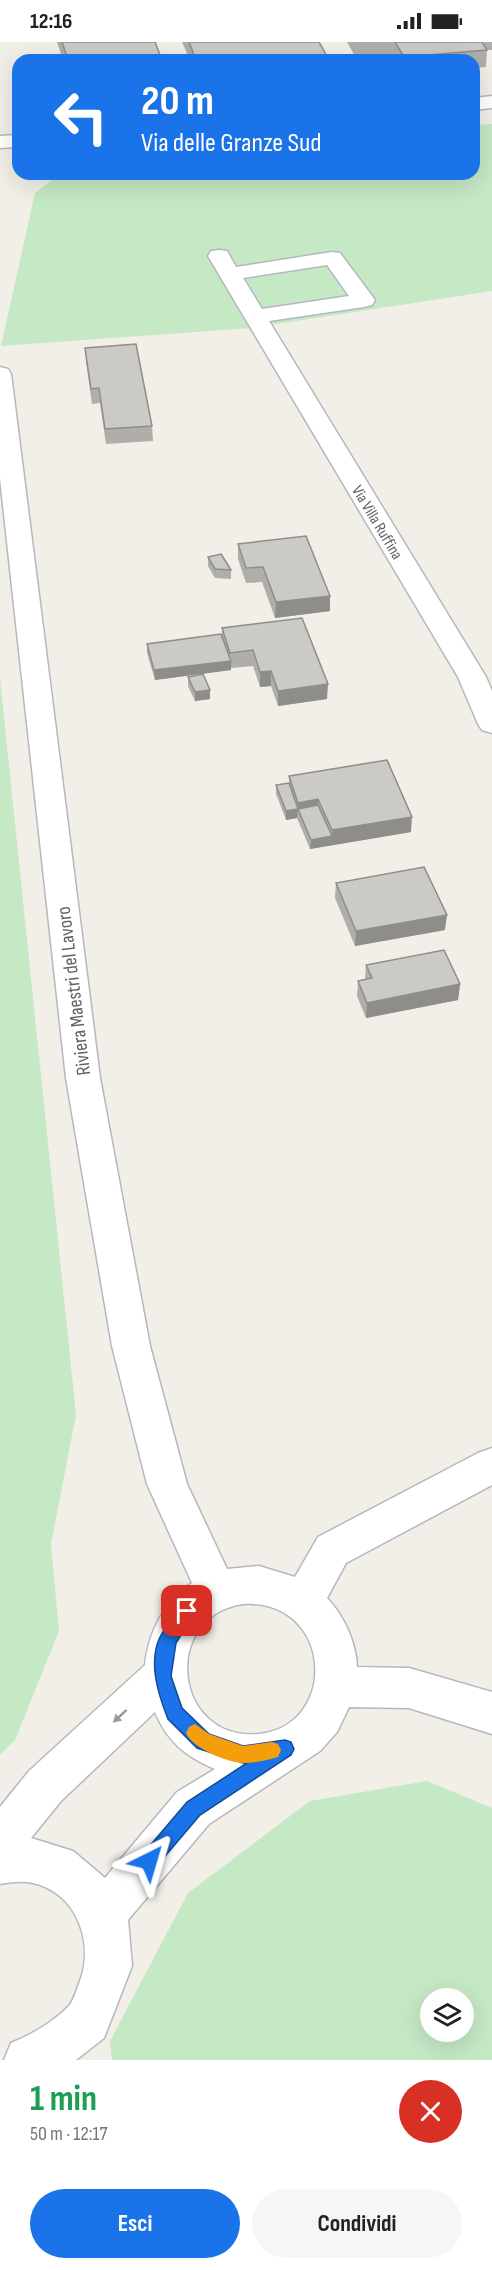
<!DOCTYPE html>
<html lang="it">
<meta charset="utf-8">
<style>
body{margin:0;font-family:"Sofia Sans Condensed",sans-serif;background:#f6f6f6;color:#222;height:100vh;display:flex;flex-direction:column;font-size:22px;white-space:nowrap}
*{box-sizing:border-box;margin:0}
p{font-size:20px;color:#767676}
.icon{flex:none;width:33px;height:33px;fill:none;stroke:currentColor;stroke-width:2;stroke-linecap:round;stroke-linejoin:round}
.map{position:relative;height:2018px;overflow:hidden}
.sheet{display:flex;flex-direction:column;background:#fff;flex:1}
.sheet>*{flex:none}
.banner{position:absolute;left:12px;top:12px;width:468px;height:126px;border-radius:18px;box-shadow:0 6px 24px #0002;background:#1a73e8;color:#fff;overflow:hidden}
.fabs{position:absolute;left:420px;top:1946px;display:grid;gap:12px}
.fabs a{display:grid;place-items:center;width:54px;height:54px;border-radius:50%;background:#fff;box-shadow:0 6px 24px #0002;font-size:30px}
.pin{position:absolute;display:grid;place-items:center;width:51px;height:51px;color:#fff;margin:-26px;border-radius:12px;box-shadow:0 3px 9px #0006}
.me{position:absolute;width:66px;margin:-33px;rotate:40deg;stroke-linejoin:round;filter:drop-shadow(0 0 4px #0008)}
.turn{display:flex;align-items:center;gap:21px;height:126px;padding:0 30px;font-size:27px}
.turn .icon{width:78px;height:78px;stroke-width:2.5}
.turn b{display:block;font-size:42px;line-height:51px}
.round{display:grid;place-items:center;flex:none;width:63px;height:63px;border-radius:32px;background:#f6f6f6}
.head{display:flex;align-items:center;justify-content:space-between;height:102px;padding:0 30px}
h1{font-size:36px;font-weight:700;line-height:45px;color:#1e9e55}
.button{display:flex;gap:12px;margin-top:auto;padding:12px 30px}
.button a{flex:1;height:69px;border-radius:36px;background:#1a73e8;color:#fff;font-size:24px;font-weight:700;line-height:69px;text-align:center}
.button a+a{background:#f6f6f6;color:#222}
.status{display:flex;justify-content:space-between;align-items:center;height:42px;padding:0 30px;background:#fff;direction:ltr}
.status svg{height:16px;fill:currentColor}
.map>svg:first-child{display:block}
.green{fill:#c5e8c5;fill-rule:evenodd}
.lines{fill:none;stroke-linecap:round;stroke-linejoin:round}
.minor-casing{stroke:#b5b8bc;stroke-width:3}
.minor{fill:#fff;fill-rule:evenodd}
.wall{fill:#afaea9}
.shaded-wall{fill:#8f8d8a}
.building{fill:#cccac5;stroke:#8f8d8a;stroke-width:1.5}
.oneway{fill:#979a9d}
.route{fill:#1a73e8;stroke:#114b97;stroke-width:1.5}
.slow{fill:#f59e0b}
.labels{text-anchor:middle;stroke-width:6;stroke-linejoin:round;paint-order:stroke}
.far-street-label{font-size:16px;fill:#5f6368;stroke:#fff}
.street-label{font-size:20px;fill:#5f6368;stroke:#fff}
</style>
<div class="status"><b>12:16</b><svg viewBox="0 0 49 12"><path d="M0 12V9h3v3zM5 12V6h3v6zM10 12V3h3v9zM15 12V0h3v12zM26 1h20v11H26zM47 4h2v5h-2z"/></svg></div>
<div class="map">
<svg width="492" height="2018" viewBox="0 0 492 2018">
<rect width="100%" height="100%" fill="#f1efe8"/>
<g class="green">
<path d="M492 82V249L251 286 1 304 35 151 60 132H474V83Z"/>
<path d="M0 636 76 1373 51 1502 59 1589 15 1698 0 1713Z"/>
<path d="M427 1739 492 1766V2018H112L110 1999 188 1851 310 1759ZM430 1956H464V1989H430Z"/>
</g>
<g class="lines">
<g class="minor-casing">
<g id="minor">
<path d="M492 54V66L474 68V56Z"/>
<path d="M18 93V105L0 106V94Z"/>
<path d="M219 208 227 209 236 225 332 210 340 211 375 258 372 263 364 265 269 279 486 635 492 649V691L482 688 478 682 458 635 208 214 211 209ZM327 223 349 254 262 267 243 236Z"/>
<path d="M0 325 8 327 11 332 100 1036 150 1304 187 1442 227 1527 259 1524 295 1535 318 1495 478 1411 492 1406V1443L346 1521 327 1556C344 1574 356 1600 357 1625L409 1626 492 1650V1692L409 1666 349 1665 337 1690 320 1709 209 1782 128 1878 132 1924 104 1996 76 2018H4L11 2001C31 1993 53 1980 69 1964 74 1958 77 1946 80 1939 93 1905 80 1860 45 1845 30 1838 16 1839 0 1842V1765L29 1729 145 1623C148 1591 165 1558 192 1541L147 1442 112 1304 66 1036 0 436ZM243 1562C334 1557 339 1684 259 1692 173 1700 160 1574 243 1562ZM155 1670C167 1699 186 1715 215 1727L177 1750 105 1836 73 1809 31 1796 61 1759Z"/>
</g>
</g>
<use href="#minor" class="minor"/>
</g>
<g class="wall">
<path d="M57 0H155L162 18H63Z"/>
<path d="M182 0H319L329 18H190Z"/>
<path d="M347 0H492V8H487L486 25 474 26V18H395L392 13 356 16Z"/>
<path d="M85 306 152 384 153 399 106 402 100 361 92 362 86 320Z"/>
<path d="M238 502 330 554V569L275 576 262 540 246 541 238 517Z"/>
<path d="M208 515 231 528V537L215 536 208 524Z"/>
<path d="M222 586 327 657 278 664 271 644 260 645 253 624 231 626V628L155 638 147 611V602L222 593Z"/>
<path d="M188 635 210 648V657L195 659 188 644Z"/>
<path d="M289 734 411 790 310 807 297 776 286 778 276 752V743L289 741Z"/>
<path d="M336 841 445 888 355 904 335 856Z"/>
<path d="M366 923 460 942 458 958 366 976 357 954 358 939 365 937Z"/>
</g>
<g class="shaded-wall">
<path d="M330 554V569L275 576 276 560Z"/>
<path d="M231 619V628L155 638 154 628Z"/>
<path d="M271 629V644L260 645V630Z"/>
<path d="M328 642 327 657 278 664V649Z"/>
<path d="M210 648V657L195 659V650Z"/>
<path d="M318 757V773L298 767V761Z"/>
<path d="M298 767 297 776 286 778V769Z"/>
<path d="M412 775 411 790 310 807 311 798 332 794V788Z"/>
<path d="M447 873 445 888 355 904 356 889Z"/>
<path d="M460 942 458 958 366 976 367 961Z"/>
</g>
<g class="building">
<path d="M62 0H155L162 18H68Z"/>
<path d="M189 0H319L329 18H196Z"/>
<path d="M395 0H482L487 8 404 15Z"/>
<path d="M136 302 152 384 105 387 99 346 91 347 85 306Z"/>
<path d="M306 494 330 554 276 560 263 525 246 526 238 502Z"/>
<path d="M221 512 231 528 215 527 208 515Z"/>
<path d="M302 576 328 642 278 649 271 629 260 630 253 608 230 611 222 586Z"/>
<path d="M221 592 231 619 154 628 147 602Z"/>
<path d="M203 632 210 648 195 650 188 635Z"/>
<path d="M387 718 412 775 332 788 318 757 298 761 289 734Z"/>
<path d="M289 741 298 767 286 769 276 743Z"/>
<path d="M318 763 332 794 311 798 298 767Z"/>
<path d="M424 825 447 873 356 889 336 841Z"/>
<path d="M444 908 460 942 367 961 358 939 372 936 366 923Z"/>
</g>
<defs><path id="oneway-solid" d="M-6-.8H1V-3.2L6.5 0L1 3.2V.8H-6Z" transform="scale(1.5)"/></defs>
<use class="oneway" href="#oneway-solid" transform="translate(120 1674) rotate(137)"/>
<path class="route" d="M187 1561 193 1563 196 1569 176 1601 171 1634 182 1666 209 1692 243 1704 285 1698 291 1700 294 1707 291 1713 200 1773 156 1825 149 1828 143 1825 140 1819 143 1812 187 1760 247 1721H243L197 1706 168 1677C158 1652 148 1620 160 1595 166 1584 174 1573 181 1563Z"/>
<path class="slow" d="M195 1682 209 1692 243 1704 272 1700 278 1702 281 1708 278 1715C268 1718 255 1721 244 1721 228 1721 192 1706 186 1691L189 1685Z"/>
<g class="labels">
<g class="far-street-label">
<text transform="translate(378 480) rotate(59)" y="6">Via Villa Ruffina</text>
</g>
<g class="street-label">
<text transform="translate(73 949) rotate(-97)" y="7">Riviera Maestri del Lavoro</text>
</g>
</g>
</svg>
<div class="fabs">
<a><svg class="icon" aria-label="layers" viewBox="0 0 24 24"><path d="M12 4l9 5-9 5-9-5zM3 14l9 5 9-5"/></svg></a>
</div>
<div class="pin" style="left:187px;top:1569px;background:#d93025"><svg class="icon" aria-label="arrive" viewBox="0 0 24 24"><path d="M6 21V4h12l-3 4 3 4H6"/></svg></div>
<svg class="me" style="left:149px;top:1819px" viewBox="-20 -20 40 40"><path d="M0-17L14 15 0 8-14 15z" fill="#1a73e8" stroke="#fff" stroke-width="4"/></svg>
<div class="banner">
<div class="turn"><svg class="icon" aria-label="left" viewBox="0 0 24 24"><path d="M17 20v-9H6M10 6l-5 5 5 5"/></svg><div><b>20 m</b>Via delle Granze Sud</div></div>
</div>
</div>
<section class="sheet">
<div class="head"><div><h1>1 min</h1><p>50 m · 12:17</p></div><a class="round" style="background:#d93025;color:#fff"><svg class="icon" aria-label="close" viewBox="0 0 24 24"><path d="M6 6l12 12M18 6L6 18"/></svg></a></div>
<div class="button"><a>Esci</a><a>Condividi</a></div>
</section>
